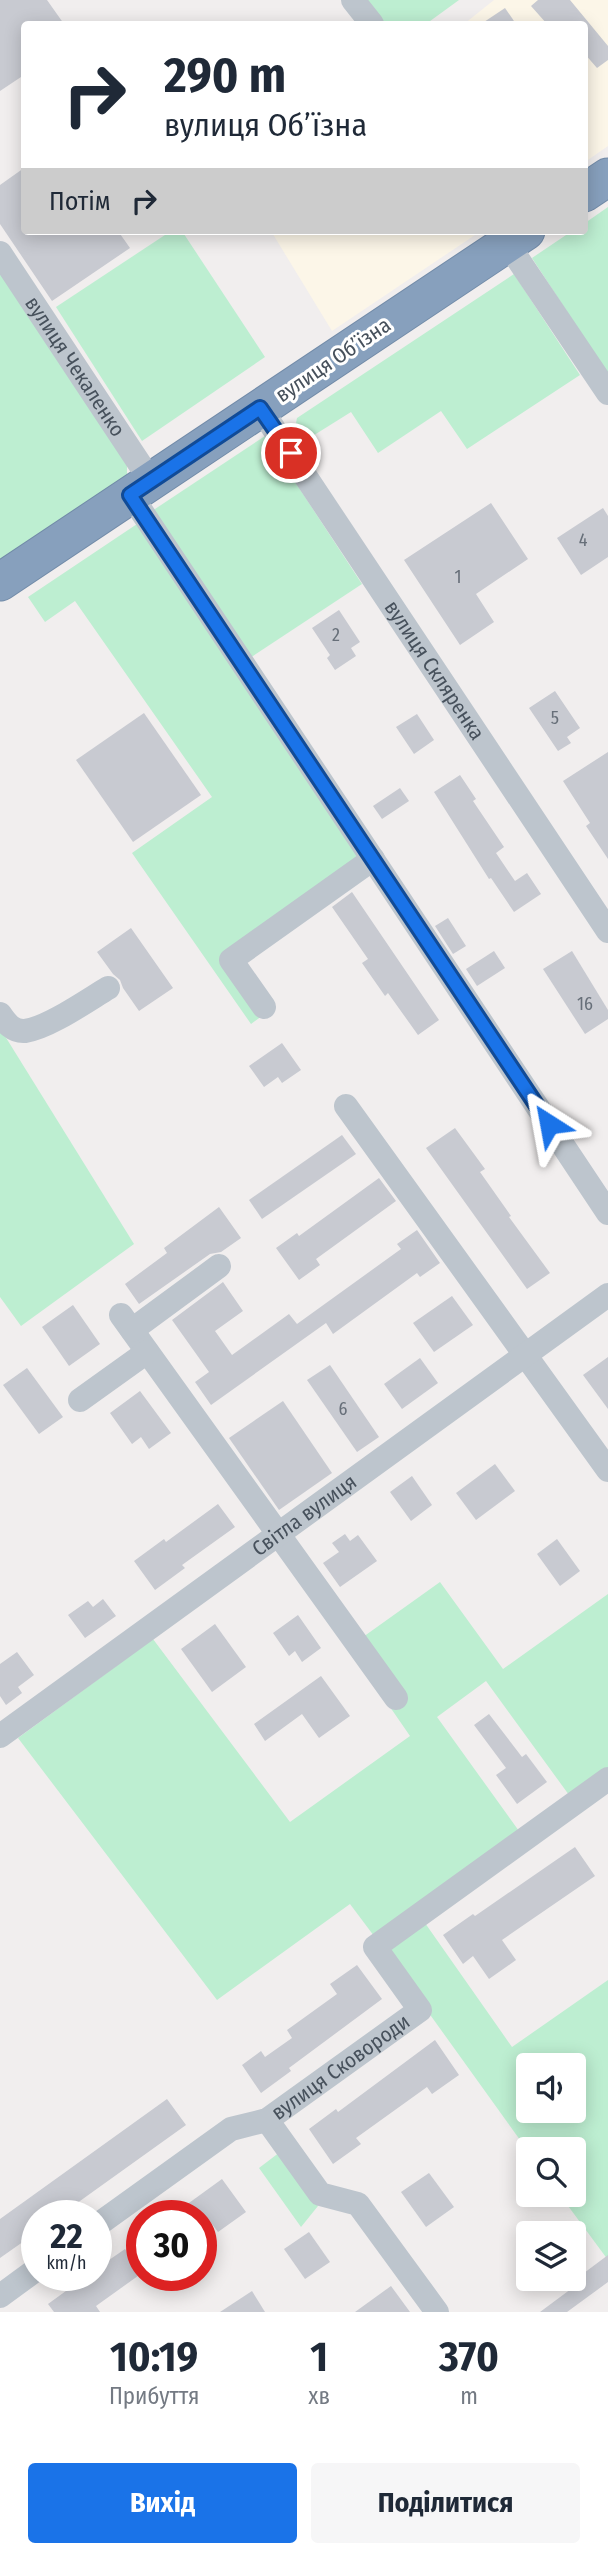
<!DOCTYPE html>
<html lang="uk">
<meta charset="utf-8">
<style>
body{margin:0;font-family:"Fira Sans Condensed",sans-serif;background:#f6f6f7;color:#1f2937;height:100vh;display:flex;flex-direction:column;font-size:26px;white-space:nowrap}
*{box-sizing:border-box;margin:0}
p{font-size:23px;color:#747a83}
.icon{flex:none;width:38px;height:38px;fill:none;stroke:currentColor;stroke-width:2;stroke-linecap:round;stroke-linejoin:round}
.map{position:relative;height:2312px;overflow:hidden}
.side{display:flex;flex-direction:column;background:#fff;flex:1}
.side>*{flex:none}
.guide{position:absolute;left:21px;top:21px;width:567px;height:214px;border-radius:7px;box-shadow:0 4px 18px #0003;background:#fff;color:#1f2937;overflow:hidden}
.tools{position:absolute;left:516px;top:2053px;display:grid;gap:14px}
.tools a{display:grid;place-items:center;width:70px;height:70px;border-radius:7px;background:#fff;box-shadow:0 4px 18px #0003;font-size:35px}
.speed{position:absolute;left:21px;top:2200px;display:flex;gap:14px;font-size:35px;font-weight:700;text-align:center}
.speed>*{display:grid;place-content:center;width:91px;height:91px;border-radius:50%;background:#fff;box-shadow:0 4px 18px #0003;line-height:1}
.speed small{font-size:18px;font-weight:400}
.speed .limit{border:10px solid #d22;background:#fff;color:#111}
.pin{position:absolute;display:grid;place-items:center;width:60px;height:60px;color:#fff;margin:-30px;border:4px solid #fff;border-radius:50%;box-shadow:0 2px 7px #0007}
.me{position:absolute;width:77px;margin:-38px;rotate:326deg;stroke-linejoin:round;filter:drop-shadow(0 0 5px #0008)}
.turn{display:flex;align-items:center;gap:24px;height:147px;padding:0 28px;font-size:32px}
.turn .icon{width:91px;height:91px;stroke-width:2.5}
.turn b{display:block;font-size:49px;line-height:60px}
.then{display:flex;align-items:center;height:66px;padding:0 28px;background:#0003;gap:14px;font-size:26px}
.eta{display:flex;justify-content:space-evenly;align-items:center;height:119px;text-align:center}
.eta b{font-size:42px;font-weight:700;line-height:49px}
.cta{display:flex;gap:14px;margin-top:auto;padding:14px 28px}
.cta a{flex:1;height:80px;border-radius:7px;background:#1a73e8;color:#fff;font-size:28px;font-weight:700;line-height:80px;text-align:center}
.cta a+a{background:#f6f6f7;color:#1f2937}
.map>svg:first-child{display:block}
.commercial{fill:#fcf6e8}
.green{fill:#bdeed1;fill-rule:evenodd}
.building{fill:#c8cad1}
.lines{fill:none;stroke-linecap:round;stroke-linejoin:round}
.highway-casing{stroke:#728ba8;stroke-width:39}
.minor{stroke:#bdc5cd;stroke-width:24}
.highway{stroke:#87a0bd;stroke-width:37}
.route-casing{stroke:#114b97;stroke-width:18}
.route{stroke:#1a73e8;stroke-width:12}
.labels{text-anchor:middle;stroke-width:6;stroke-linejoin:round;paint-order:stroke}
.number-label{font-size:18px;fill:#676f79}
.street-label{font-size:21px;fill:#47515c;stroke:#fff}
</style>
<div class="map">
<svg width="608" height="2312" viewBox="0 0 608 2312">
<rect width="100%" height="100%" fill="#f1eeee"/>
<g class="commercial">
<path d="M494 0H608V146L585 162 584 24H464Z"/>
<path d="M271 231H481L332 331Z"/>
</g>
<g class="green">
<path d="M366 0H459L426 24H388L381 20Z"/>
<path d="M608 207V372L607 373 532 258 572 231H584L585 223Z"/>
<path d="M171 231H182L265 357 142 441 56 307Z"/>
<path d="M0 271 127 454V479L0 567Z"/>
<path d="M514 274 580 375 467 449 441 411 378 453 351 412 311 437C298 437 294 430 297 418Z"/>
<path d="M265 436 362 584 250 658 152 511Z"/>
<path d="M137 524 362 859 222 960 262 1016 251 1024 132 853 212 797 75 601 45 622 28 597Z"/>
<path d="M0 1028 134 1244 21 1326 0 1297Z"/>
<path d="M440 1582 503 1669 608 1594V1767L569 1795 486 1681 437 1717 519 1831 374 1936 350 1904 217 2000 18 1738 153 1639 290 1822 410 1736 390 1707 363 1637Z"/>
<path d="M425 1923 512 2047 608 1980V2260L560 2195 574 2194V2149H528V2151L385 1952ZM528 2065H574V2110H528Z"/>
<path d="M280 2152 318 2206 301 2227 259 2168Z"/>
</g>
<g class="building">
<path d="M0 0H47L64 24H24V75L0 91Z"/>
<path d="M538 0H570L608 46V60L597 68 584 53V24H547L531 6Z"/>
<path d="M505 8 516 24H481Z"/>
<path d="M24 168V231H118L130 248 52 301 0 224V185Z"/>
<path d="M491 503 528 559 476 594 494 622 460 645 404 560Z"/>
<path d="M603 508 608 516V557L581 575 557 538Z"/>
<path d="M339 610 360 642 351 648 356 656 335 670 327 658 330 655 312 628Z"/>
<path d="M555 691 580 728 567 737 571 743 558 751 529 708Z"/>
<path d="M144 713 201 795 133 842 76 760Z"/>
<path d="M417 714 434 740 414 754 396 727Z"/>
<path d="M608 752V859L586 826 590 823 563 781Z"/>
<path d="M460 775 476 799 473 801 504 847 496 853 515 881 527 873 541 894 514 912 491 878 489 879 434 792Z"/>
<path d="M400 788 409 801 382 819 373 806Z"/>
<path d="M352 892 439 1020 418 1035 388 993 385 996 362 963 368 959 332 907Z"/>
<path d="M448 918 466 946 453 954 435 926Z"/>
<path d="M131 928 173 988 139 1011 123 988 120 980 113 974 97 952Z"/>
<path d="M494 951 505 968 477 986 466 969Z"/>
<path d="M572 951 608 1010V1019L585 1034 543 969Z"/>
<path d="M282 1043 301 1070 282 1083 278 1077 264 1087 249 1066Z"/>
<path d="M455 1128 485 1169 480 1172 511 1216 509 1217 550 1273 527 1289 426 1148Z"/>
<path d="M342 1135 356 1154 262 1219 249 1200Z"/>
<path d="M379 1178 396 1201 316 1259 320 1265 299 1280 276 1248 297 1233 299 1236Z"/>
<path d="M219 1207 241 1238 221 1252 210 1254 139 1304 125 1284 167 1253 164 1248Z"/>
<path d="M417 1230 440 1263 420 1277 417 1273 333 1334 326 1323 211 1405 195 1382 209 1372 172 1320 223 1282 243 1311 215 1331 232 1355 289 1314 297 1324 401 1249 397 1244Z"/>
<path d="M452 1296 473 1325 434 1352 413 1323Z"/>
<path d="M73 1305 100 1344 69 1366 42 1327Z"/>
<path d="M608 1357V1409L583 1375Z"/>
<path d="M420 1358 438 1383 402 1409 384 1384Z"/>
<path d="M330 1365 379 1437 357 1452 307 1380Z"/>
<path d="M27 1368 63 1417 39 1434 3 1385Z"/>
<path d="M140 1391 171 1433 149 1449 141 1437 132 1444 110 1413Z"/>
<path d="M283 1401 332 1473 279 1510 229 1438Z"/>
<path d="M495 1464 515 1491 476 1520 456 1493Z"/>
<path d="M412 1476 432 1505 411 1521 390 1492Z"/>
<path d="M218 1504 235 1527 182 1565 185 1568 155 1590 134 1561 164 1539 166 1542Z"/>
<path d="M345 1534 350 1541 358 1535 377 1561 340 1587 323 1563 339 1552 332 1543Z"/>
<path d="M557 1539 580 1571 560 1586 537 1554Z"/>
<path d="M103 1599 116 1616 85 1638 68 1615 88 1601 93 1607Z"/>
<path d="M298 1615 321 1648 302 1662 295 1651 289 1656 273 1633Z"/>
<path d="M215 1624 246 1667 212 1692 181 1649Z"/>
<path d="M17 1652 34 1675 18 1687 22 1693 6 1705 0 1696V1664Z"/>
<path d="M321 1676 350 1716 319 1738 302 1714 265 1741 254 1724Z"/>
<path d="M489 1714 522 1757 526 1754 547 1782 517 1804 496 1775 506 1768 474 1725Z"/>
<path d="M575 1847 595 1876 502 1940 516 1960 489 1979 473 1956 463 1964 443 1935 473 1914 475 1916Z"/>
<path d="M357 1965 382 1999 289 2068 291 2071 261 2093 242 2065 261 2051 265 2057 292 2038 287 2030 337 1994 330 1984Z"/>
<path d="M435 2040 459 2075 432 2094 427 2087 356 2138 361 2144 333 2164 309 2129 336 2109 338 2112Z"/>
<path d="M167 2099 186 2125 59 2216H37V2232L0 2258V2219Z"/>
<path d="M429 2173 454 2207 426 2227 401 2192Z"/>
<path d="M222 2179 246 2212 218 2232 206 2216H171Z"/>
<path d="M309 2232 330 2262 305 2279 284 2249Z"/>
<path d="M125 2249 142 2273 96 2306 100 2312H54L48 2304 88 2275H96V2269Z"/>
<path d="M608 2255V2282L567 2312H540L575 2286 572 2282Z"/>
<path d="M391 2286 410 2312H355Z"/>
<path d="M252 2291 265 2312H220Z"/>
</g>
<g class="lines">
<g class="highway-casing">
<g id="highway">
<path d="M584 193 608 177"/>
<path d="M0 582 526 231"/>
</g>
</g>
<g class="minor">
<path d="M353 0 372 24"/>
<path d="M507 243 608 393"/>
<path id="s1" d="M0 253 151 481"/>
<path id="s2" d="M260 408 608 931"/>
<path d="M130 494 608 1213"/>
<path d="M264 1007 231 960 373 859"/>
<path d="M0 1014C6 1023 13 1032 25 1031 48 1028 88 1000 108 988"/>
<path d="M346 1106 608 1470"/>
<path d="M121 1315 396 1698"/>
<path d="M132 1330 219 1266"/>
<path d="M80 1400 147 1352"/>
<path id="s3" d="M0 1736 608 1295"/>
<path d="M267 2120 320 2194 358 2204 437 2312"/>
<path id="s4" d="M96 2226 231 2129 267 2120 420 2010 375 1947 608 1779"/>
<path d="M0 2296 37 2269"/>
</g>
<use href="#highway" class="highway"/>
</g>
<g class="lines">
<g class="route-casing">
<path id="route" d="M291 453 260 408 130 495 549 1124"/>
</g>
<use href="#route" class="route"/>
</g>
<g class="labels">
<g class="number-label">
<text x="583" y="546">4</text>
<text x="458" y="583">1</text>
<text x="336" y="641">2</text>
<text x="555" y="724">5</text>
<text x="585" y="1010">16</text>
<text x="343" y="1415">6</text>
</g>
<g class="street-label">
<text transform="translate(333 360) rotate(-34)" y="7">вулиця Об’їзна</text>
<text dy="7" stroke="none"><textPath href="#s1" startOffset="136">вулиця Чекаленко</textPath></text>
<text dy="7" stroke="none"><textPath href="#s2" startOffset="315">вулиця Скляренка</textPath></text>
<text dy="7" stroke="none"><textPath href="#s3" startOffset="376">Світла вулиця</textPath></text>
<text dy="7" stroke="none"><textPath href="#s4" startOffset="294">вулиця Сковороди</textPath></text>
</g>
</g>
</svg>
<div class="tools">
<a><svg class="icon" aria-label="sound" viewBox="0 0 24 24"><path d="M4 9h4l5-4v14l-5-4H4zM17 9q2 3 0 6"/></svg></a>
<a><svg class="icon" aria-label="search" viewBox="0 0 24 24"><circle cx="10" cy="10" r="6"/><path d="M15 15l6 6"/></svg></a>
<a><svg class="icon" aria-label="layers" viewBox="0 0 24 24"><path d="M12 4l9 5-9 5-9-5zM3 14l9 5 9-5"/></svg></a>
</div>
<div class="speed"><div>22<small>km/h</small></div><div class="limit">30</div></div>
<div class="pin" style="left:291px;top:453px;background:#d93025"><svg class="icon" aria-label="arrive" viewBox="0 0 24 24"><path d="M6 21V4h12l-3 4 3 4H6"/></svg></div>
<svg class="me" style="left:549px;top:1124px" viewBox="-20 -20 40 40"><path d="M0-17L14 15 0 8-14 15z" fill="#1a73e8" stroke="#fff" stroke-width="4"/></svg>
<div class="guide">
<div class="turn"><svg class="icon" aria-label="right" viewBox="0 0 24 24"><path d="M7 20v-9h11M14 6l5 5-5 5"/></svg><div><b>290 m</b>вулиця Об’їзна</div></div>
<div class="then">Потім<svg class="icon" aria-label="right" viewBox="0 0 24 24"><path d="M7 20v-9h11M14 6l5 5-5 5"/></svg></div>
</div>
</div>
<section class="side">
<div class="eta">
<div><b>10:19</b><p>Прибуття</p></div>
<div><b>1</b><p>хв</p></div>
<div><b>370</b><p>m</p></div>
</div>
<div class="cta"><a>Вихід</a><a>Поділитися</a></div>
</section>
